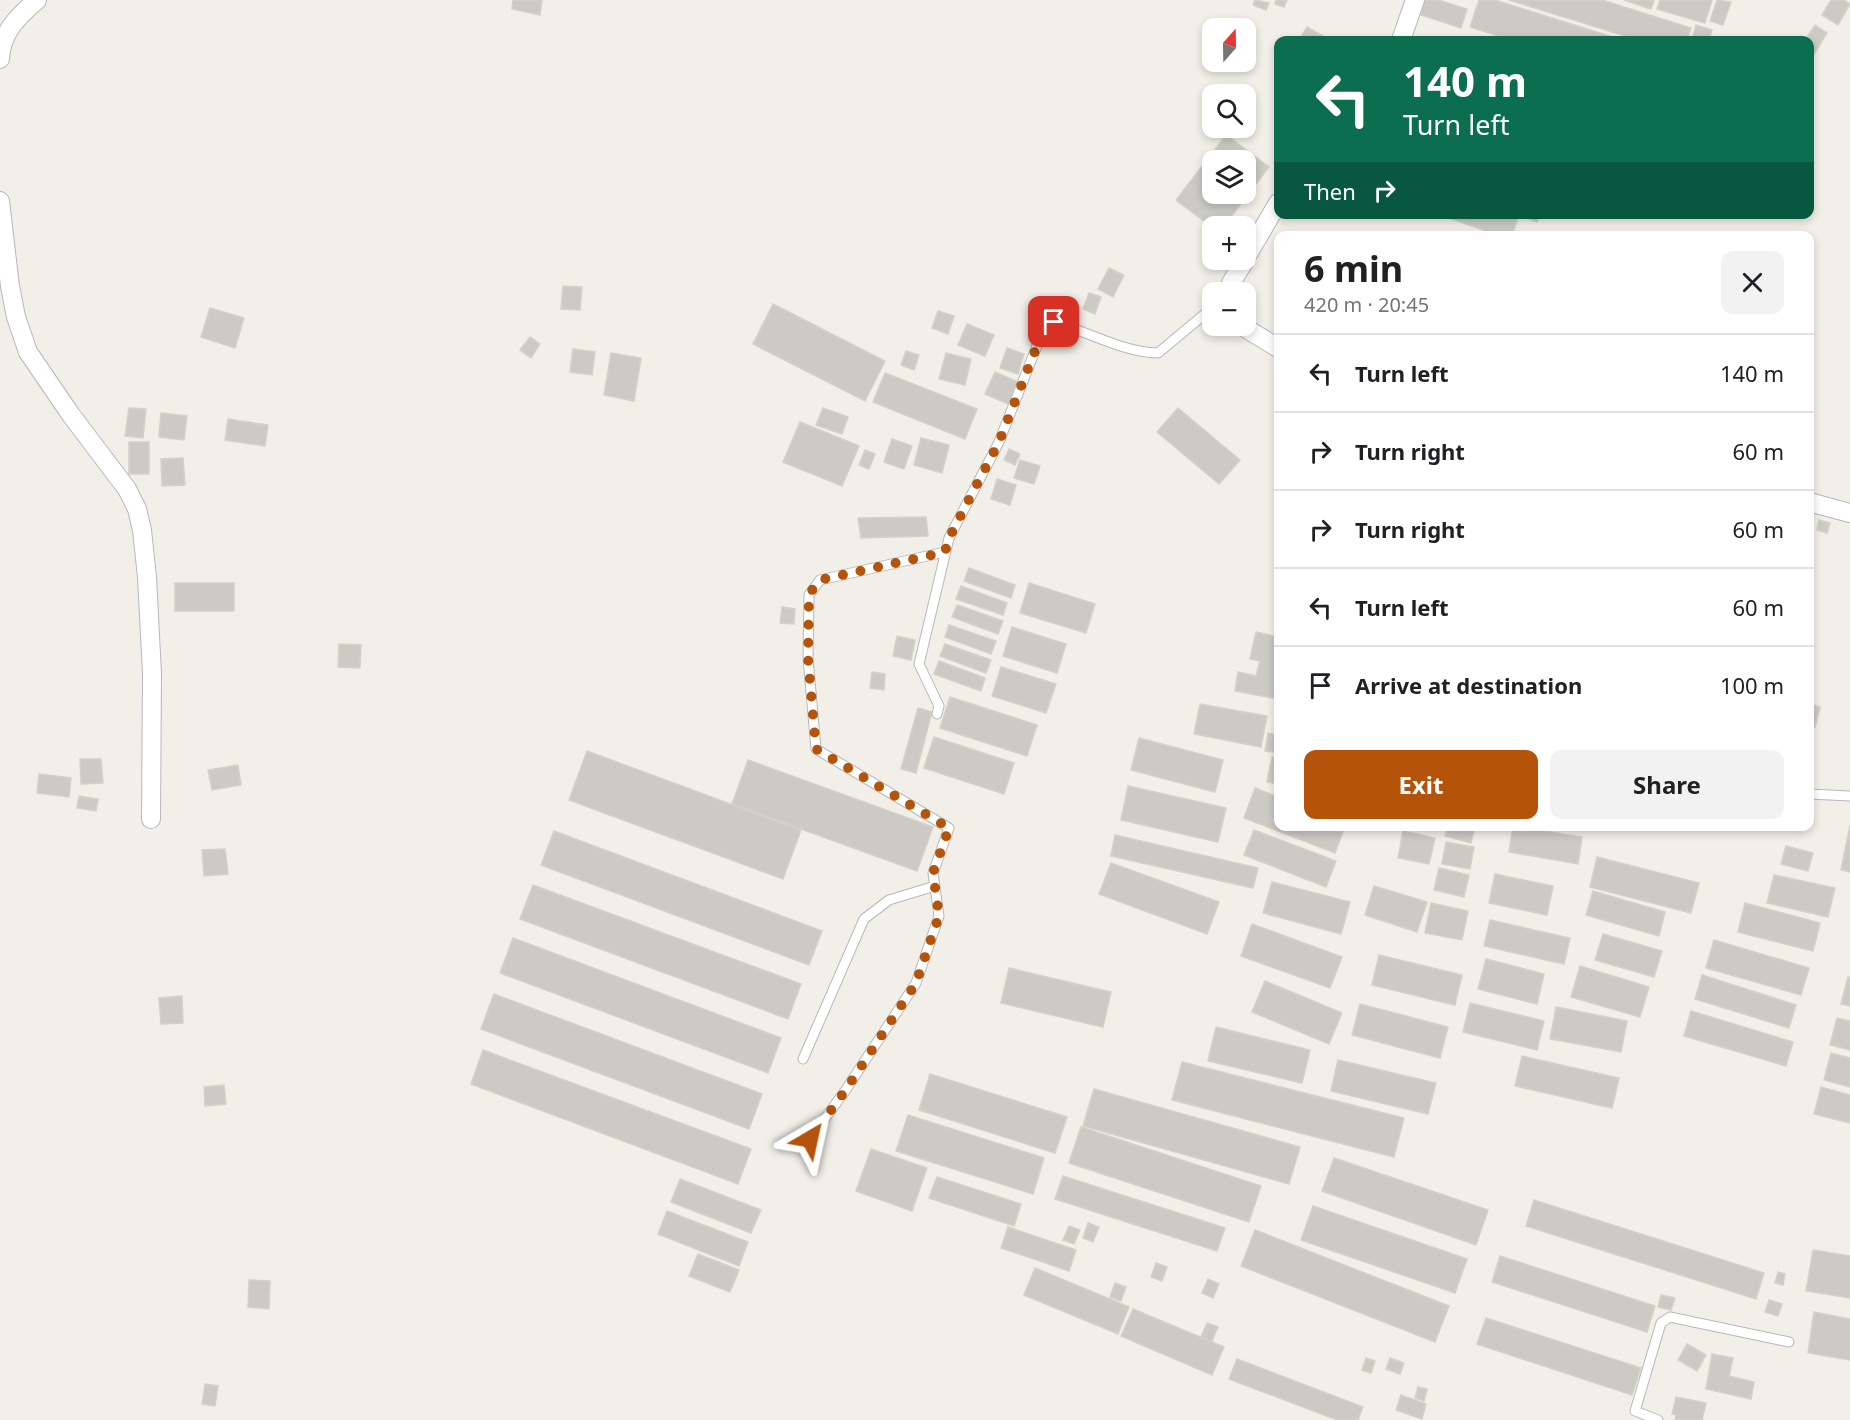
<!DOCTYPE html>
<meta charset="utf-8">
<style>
body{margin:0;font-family:"Noto Sans",sans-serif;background:#f2f2f2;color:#202124;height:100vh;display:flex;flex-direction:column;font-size:22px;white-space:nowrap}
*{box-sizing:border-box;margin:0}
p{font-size:20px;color:#757577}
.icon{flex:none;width:33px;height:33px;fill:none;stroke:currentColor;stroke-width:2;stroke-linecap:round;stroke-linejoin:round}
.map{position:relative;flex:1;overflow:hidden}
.drawer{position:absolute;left:1274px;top:231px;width:540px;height:600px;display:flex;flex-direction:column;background:#fff;border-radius:12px;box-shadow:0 3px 9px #0003}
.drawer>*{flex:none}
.banner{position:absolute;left:1274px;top:36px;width:540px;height:183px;border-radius:12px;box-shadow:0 3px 9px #0003;background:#0b6e4f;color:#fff;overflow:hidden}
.needle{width:39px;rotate:20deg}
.tools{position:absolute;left:1202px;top:18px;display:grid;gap:12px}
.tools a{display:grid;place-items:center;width:54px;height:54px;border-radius:12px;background:#fff;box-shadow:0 3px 9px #0003;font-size:30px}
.pin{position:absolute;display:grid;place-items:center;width:51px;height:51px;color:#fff;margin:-26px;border-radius:12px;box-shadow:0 3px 9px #0006}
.me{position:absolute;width:66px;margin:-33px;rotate:36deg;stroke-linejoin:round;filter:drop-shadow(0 0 4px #0008)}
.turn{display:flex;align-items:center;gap:21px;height:126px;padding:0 30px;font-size:27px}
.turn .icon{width:78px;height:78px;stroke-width:2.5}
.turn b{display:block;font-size:42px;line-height:51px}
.then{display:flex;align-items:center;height:57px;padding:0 30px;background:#0003;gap:12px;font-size:22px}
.round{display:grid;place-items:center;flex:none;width:63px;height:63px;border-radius:12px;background:#f2f2f2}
.head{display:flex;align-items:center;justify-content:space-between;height:102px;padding:0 30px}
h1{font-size:36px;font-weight:700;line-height:45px}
.button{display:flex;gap:12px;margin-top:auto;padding:12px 30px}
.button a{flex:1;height:69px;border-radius:12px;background:#b45309;color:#fff;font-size:24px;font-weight:700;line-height:69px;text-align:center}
.button a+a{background:#f2f2f2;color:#202124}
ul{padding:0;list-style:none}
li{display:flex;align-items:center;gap:18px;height:78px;padding:0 30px;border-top:2px solid #e0e0e0}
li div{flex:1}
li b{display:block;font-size:22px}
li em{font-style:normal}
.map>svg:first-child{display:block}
.building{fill:#cccac5;stroke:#d6d1c6;stroke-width:1.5;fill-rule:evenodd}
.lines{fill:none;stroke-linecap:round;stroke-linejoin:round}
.lane-casing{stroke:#b5b8bc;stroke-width:11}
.street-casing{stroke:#b5b8bc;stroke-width:20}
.lane{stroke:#fff;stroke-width:9}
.street{stroke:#fff;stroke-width:18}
.route{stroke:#b45309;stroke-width:10;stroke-dasharray:0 18}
</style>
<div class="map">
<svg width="1850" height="1420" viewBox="0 0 1850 1420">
<rect width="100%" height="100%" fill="#f1efe8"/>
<g class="building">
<path d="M513 0H542L540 15 512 9Z"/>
<path d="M1255 0 1269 3 1266 10 1253 5Z"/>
<path d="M1276 0H1287L1284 7 1275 4Z"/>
<path d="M1423 0H1438L1467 9 1461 28 1418 14Z"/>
<path d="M1479 0H1495L1622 40H1512L1470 27Z"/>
<path d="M1509 0H1602L1691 28 1687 40H1638Z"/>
<path d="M1624 0H1654L1651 9Z"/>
<path d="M1660 0H1712L1705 23 1657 9Z"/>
<path d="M1717 0 1731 2 1723 25 1710 21Z"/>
<path d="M1831 0H1844L1850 4 1838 25 1822 15Z"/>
<path d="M1696 25 1712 30 1709 40H1692Z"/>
<path d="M1815 25 1827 33 1813 56 1809 53V40H1805Z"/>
<path d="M1307 27 1330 40H1299Z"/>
<path d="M1226 135 1269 167 1224 226 1212 227 1176 200ZM1212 160H1245V194H1212Z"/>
<path d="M1438 214H1539L1537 222 1519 215 1512 236H1500Z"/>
<path d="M1109 268 1124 275 1113 297 1098 289Z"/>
<path d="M563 286 582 287 580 310 561 309Z"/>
<path d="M1089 293 1101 297 1095 314 1083 309Z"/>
<path d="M773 304 885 361 865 401 753 344Z"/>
<path d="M210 308 244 318 235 348 201 337Z"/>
<path d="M938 311 954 316 948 334 932 328Z"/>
<path d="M967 324 994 335 985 356 958 345Z"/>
<path d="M530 337 540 344 531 358 520 350Z"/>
<path d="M1007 348 1024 354 1018 374 1000 368Z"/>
<path d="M573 349 595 352 592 375 570 372Z"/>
<path d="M906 351 919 355 914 370 901 365Z"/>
<path d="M611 353 641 358 634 401 604 395Z"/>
<path d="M946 353 971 359 965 385 939 379Z"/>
<path d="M995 372 1018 382 1008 404 985 394Z"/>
<path d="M885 373 977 409 965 439 873 402Z"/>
<path d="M129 408 146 409 143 438 125 436Z"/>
<path d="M823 408 848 417 842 434 816 425Z"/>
<path d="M1178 408 1240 460 1219 484 1157 432Z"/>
<path d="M161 413 187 416 184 440 159 437Z"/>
<path d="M228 419 268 425 265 446 225 440Z"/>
<path d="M800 422 859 446 842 486 783 462Z"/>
<path d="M921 438 949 445 942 473 914 465Z"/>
<path d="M892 439 912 446 904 469 884 462Z"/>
<rect x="129" y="442" width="20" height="32"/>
<path d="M1009 449 1020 454 1015 465 1004 460Z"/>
<path d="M865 450 875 454 869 469 859 465Z"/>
<path d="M183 458 185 485 162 486 161 459Z"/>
<path d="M1020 460 1040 466 1034 484 1014 478Z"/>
<path d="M997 479 1016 485 1010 505 991 499Z"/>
<path d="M926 517 928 536 861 538 858 518Z"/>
<path d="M1819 520 1830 523 1827 533 1817 530Z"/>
<path d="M969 568 1015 585 1011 598 964 581Z"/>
<rect x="175" y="583" width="59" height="28"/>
<path d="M1029 583 1095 604 1086 633 1020 613Z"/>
<path d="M961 586 1007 603 1003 615 956 599Z"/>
<path d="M957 605 1003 621 998 634 952 617Z"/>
<path d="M782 607 795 609 794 624 780 623Z"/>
<path d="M949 625 996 641 991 654 945 637Z"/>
<path d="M1012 627 1066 644 1057 673 1003 656Z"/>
<path d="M1256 632 1278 637V699L1235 691 1238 672 1256 676 1260 661 1250 659Z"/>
<path d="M897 636 915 640 911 660 893 656Z"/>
<path d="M339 644 361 645 360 668 338 667Z"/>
<path d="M945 644 991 660 986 673 940 656Z"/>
<path d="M939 661 985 678 981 691 934 674Z"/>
<path d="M1001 667 1056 684 1046 713 992 696Z"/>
<path d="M872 672 885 674 884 690 870 688Z"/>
<path d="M950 697 1037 725 1027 756 940 728Z"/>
<path d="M1200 704 1267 716 1261 747 1194 734Z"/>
<path d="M1809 704 1820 707 1815 727 1809 725Z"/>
<path d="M918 708 932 712 916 773 901 769Z"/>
<path d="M1268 733 1278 735V753L1265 751Z"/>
<path d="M934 737 1014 763 1004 794 924 768Z"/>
<path d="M1139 738 1223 760 1215 792 1131 770Z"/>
<path d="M587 751 801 830 783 879 569 800Z"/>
<path d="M1272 757 1278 758V784L1267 782Z"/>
<path d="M80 759H101L103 783 81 784Z"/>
<path d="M748 760 933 827 917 871 732 804Z"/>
<path d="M238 765 241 785 212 790 208 770Z"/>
<path d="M39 774 71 778 69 797 37 793Z"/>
<path d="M1128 786 1226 808 1218 842 1121 820Z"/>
<path d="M1255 788 1278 797V826H1345L1335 853 1244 818Z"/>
<path d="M79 796 98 799 96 811 77 808Z"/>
<path d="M1850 825V872L1841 870Z"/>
<path d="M1448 826H1475L1471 843 1445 836Z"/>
<path d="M1513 826 1582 837 1578 864 1509 852Z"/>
<path d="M1254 830 1336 861 1326 887 1244 855Z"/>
<path d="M554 831 822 931 809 965 541 865Z"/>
<path d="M1403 831 1435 838 1429 864 1398 858Z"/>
<path d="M1115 835 1258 868 1253 888 1111 856Z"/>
<path d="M1446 842 1474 847 1470 869 1442 864Z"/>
<path d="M1786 846 1813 853 1808 871 1781 864Z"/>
<path d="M225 849 228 874 204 876 202 850Z"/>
<path d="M1597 857 1699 883 1691 913 1590 887Z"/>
<path d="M1111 863 1219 902 1207 934 1099 894Z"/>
<path d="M1439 868 1469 875 1464 897 1434 890Z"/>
<path d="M1495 874 1553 886 1547 915 1489 903Z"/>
<path d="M1774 875 1835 888 1828 917 1767 903Z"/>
<path d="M1272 882 1350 902 1341 934 1263 913Z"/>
<path d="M533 885 801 984 788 1019 520 919Z"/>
<path d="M1374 886 1427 902 1417 932 1365 915Z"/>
<path d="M1593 891 1665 912 1659 936 1586 915Z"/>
<path d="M1431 903 1468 911 1462 940 1425 933Z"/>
<path d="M1745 903 1820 923 1813 951 1738 932Z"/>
<path d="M1490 920 1570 938 1564 964 1484 946Z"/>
<path d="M1252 924 1342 957 1330 988 1241 956Z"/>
<path d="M1603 934 1662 951 1654 977 1595 960Z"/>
<path d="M513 938 781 1038 768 1073 500 973Z"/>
<path d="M1714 940 1809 968 1801 995 1706 968Z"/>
<path d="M1379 955 1462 975 1455 1005 1372 985Z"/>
<path d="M1486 959 1544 974 1537 1004 1478 989Z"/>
<path d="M1580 966 1649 987 1640 1017 1571 997Z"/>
<path d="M1009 968 1111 992 1103 1027 1001 1003Z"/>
<path d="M1702 975 1796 1005 1789 1028 1695 999Z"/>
<path d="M1848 977H1850V1006L1841 1004Z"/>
<path d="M1265 981 1342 1013 1329 1044 1252 1012Z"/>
<path d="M494 994 762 1094 749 1129 481 1029Z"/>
<path d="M182 996 183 1023 161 1024 159 998Z"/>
<path d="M1470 1003 1544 1021 1537 1050 1463 1032Z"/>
<path d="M1360 1004 1448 1027 1440 1058 1352 1035Z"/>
<path d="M1556 1007 1627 1021 1621 1052 1550 1039Z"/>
<path d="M1691 1011 1793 1042 1786 1066 1684 1036Z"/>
<path d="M1837 1018 1850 1021V1050L1830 1045Z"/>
<path d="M1216 1027 1310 1050 1302 1083 1208 1061Z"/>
<path d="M483 1050 751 1149 738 1184 471 1084Z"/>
<path d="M1831 1053 1850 1058V1087L1824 1080Z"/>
<path d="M1522 1056 1619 1078 1612 1108 1515 1086Z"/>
<path d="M1338 1060 1436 1083 1428 1114 1331 1091Z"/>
<path d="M1182 1062 1404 1118 1394 1157 1172 1100Z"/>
<path d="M930 1074 1067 1117 1055 1153 919 1110Z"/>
<path d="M224 1085 226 1104 205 1106 204 1087Z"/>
<path d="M1821 1087 1850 1095V1123L1814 1114Z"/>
<path d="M1094 1089 1300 1147 1289 1184 1083 1126Z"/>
<path d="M908 1115 1044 1158 1033 1194 896 1151Z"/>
<path d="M1081 1127 1261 1186 1249 1222 1069 1163Z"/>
<path d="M871 1149 927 1168 912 1211 856 1191Z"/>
<path d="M1334 1158 1488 1210 1476 1245 1322 1191Z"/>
<path d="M1063 1176 1225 1228 1217 1251 1055 1199Z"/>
<path d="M937 1177 1021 1204 1014 1226 929 1198Z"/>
<path d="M680 1179 761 1210 751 1233 671 1202Z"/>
<path d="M1534 1200 1764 1273 1756 1299 1526 1226Z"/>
<path d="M1313 1206 1467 1259 1455 1293 1301 1240Z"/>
<path d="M667 1211 748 1242 739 1266 658 1234Z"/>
<path d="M1088 1223 1099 1227 1093 1242 1083 1238Z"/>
<path d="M1069 1226 1080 1230 1074 1244 1063 1240Z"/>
<path d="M1008 1227 1076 1250 1069 1271 1001 1248Z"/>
<path d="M1255 1230 1449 1306 1435 1342 1241 1266Z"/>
<path d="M1813 1250 1850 1256V1298L1806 1291Z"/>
<path d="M698 1254 739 1270 730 1292 689 1276Z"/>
<path d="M1500 1256 1655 1306 1647 1332 1492 1282Z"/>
<path d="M1156 1263 1167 1267 1162 1281 1151 1277Z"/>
<path d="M1035 1268 1129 1307 1118 1334 1024 1295Z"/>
<path d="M1778 1272 1785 1274 1783 1285 1775 1283Z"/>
<path d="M1208 1279 1219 1284 1213 1298 1202 1293Z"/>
<path d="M249 1280 270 1281 269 1309 248 1307Z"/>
<path d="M1115 1283 1126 1287 1121 1301 1110 1297Z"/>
<path d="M1661 1295 1675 1298 1671 1310 1658 1307Z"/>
<path d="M1769 1300 1782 1304 1778 1316 1765 1312Z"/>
<path d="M1133 1309 1224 1347 1212 1375 1121 1336Z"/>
<path d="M1814 1312 1850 1319V1360L1808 1353Z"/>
<path d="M1486 1318 1641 1368 1632 1395 1477 1344Z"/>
<path d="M1207 1323 1218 1327 1212 1341 1201 1337Z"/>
<path d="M1687 1344 1706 1355 1697 1371 1678 1360Z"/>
<path d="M1712 1354 1733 1358 1729 1376 1754 1382 1751 1399 1706 1389Z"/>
<path d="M1366 1358 1375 1361 1371 1373 1362 1370Z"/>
<path d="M1390 1358 1404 1363 1400 1374 1386 1369Z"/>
<path d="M1237 1359 1363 1407 1358 1420H1337L1229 1379Z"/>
<path d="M205 1384 218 1386 215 1406 202 1404Z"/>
<path d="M1418 1387 1427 1389 1424 1401 1415 1398Z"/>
<path d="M1401 1395 1426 1404 1422 1419 1396 1410Z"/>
<path d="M1676 1397 1706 1403 1702 1420H1675L1676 1415 1672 1414Z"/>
</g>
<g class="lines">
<g class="lane-casing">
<g id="lane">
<path d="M937 714 939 706 919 664 949 538 999 442 1044 328 1054 322C1089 332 1122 352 1158 353L1212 308"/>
<path d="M1809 794 1850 796"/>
<path d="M803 1059 864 919 889 900 935 886"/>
<path d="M810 1139 845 1091 916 983 939 916 933 873 949 828 816 749 808 658 809 595 820 580 945 552"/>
<path d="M1658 1420 1635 1411 1661 1323 1670 1317 1789 1342"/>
</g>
</g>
<g class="street-casing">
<g id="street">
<path d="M1401 40 1415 0"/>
<path d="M0 59C1 33 18 16 37 0"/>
<path d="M0 201 10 286 16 317 28 352 71 415 127 489 137 509 142 530 147 577 152 674 151 819"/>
<path d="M1245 259 1278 203"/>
<path d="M1229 292 1231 283 1245 260"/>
<path d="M1242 326 1278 348"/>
<path d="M1809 502 1850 513"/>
</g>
</g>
<use href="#lane" class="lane"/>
<use href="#street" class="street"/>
</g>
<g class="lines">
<path class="route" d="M810 1139 845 1091 916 983 939 916 933 873 949 828 816 749 808 658 809 594 820 580 945 552 949 538 999 442 1044 328 1054 322"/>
</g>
</svg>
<div class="tools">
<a><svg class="needle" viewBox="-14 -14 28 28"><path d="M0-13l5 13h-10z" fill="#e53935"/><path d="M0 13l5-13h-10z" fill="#757577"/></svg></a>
<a><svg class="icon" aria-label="search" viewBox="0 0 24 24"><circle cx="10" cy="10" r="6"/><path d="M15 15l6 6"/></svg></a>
<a><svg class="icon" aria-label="layers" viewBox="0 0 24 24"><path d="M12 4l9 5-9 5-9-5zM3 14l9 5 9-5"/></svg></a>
<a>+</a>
<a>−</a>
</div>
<div class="pin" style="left:1054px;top:322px;background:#d93025"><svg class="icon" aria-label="arrive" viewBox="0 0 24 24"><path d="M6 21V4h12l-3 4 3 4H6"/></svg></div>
<svg class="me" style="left:810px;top:1139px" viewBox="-20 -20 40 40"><path d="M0-17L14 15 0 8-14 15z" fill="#b45309" stroke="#fff" stroke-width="4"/></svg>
<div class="banner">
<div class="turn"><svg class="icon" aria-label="left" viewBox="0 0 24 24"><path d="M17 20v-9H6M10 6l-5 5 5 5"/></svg><div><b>140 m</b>Turn left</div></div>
<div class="then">Then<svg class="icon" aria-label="right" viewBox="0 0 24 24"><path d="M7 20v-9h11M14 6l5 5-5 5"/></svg></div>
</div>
<section class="drawer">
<div class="head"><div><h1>6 min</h1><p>420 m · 20:45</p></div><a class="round"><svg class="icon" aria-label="close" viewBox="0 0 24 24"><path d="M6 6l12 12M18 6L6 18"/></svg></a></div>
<ul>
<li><svg class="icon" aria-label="left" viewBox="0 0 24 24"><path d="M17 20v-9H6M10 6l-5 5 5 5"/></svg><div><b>Turn left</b></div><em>140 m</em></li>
<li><svg class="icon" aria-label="right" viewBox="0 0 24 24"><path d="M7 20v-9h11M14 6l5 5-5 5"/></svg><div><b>Turn right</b></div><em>60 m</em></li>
<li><svg class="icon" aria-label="right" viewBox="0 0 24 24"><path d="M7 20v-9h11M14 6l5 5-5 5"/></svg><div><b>Turn right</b></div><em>60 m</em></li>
<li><svg class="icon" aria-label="left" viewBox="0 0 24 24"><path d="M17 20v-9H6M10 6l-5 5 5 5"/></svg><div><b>Turn left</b></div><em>60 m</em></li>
<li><svg class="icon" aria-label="arrive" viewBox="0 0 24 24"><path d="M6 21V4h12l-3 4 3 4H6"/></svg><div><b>Arrive at destination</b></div><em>100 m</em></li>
</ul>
<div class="button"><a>Exit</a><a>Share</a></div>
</section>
</div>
